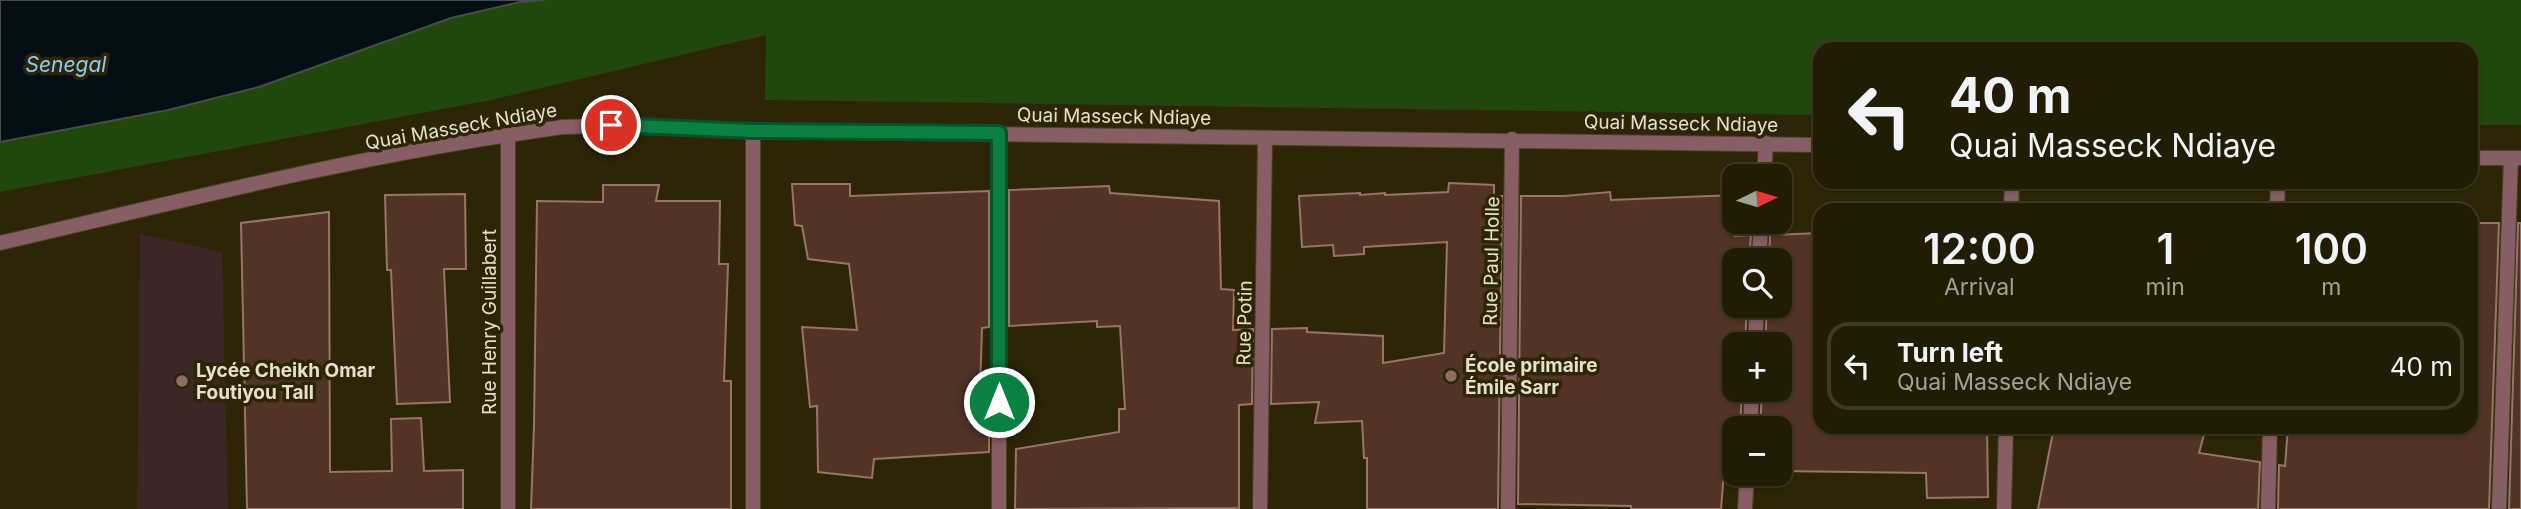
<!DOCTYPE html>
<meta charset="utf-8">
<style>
body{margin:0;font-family:Inter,sans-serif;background:#2a250e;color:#f1f3f6;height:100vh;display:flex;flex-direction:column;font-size:26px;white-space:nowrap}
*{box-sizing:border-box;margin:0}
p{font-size:23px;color:#a2a19a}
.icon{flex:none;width:38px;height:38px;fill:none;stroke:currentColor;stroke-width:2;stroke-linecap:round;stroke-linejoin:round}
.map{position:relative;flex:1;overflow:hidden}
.sheet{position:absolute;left:1813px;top:203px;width:665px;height:231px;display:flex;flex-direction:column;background:#221c04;border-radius:21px;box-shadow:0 2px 5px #0004,0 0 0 2px #3f3a26}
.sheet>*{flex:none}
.top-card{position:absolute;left:1813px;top:42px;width:665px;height:147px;border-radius:21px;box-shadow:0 2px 5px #0004,0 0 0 2px #3f3a26;background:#221c04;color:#f1f3f6;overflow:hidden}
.needle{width:46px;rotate:85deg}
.buttons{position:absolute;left:1722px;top:164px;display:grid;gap:14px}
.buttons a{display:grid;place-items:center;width:70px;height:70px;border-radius:14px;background:#221c04;box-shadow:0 2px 5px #0004,0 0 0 2px #3f3a26;font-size:35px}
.pin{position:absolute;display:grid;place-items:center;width:60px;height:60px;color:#fff;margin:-30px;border:4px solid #fff;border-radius:50%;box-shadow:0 2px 7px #0007}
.me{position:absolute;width:77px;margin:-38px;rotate:0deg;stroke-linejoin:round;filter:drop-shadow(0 0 5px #0008)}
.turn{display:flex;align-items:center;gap:24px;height:147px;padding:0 21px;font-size:32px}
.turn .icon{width:91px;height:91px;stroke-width:2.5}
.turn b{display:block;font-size:49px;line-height:60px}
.eta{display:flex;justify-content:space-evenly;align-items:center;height:119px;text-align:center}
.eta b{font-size:42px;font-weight:600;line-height:49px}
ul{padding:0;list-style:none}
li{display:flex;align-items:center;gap:21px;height:88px;margin:0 14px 10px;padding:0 7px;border:4px solid #3f3a26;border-radius:21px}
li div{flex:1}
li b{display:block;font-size:26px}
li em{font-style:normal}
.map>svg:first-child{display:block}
.education{fill:#3b2726}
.green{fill:#22470b}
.water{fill:#030e15;stroke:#474d4c;stroke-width:2}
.building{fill:#513327;stroke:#987568;stroke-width:2}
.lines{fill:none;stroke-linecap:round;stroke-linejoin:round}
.minor-casing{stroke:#4b4326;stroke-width:16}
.tertiary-casing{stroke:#4b4326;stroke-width:16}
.minor{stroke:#865e64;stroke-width:14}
.tertiary{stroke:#865e64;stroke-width:14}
.route-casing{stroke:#07532c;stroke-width:18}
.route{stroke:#0b8043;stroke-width:12}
.education-dot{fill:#8d6e63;stroke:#2e2506;stroke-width:2.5}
.labels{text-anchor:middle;stroke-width:7;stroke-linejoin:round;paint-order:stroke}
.street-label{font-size:19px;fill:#e5e0ce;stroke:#2e2506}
.poi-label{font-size:19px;font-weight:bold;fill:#e5e0ce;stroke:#2e2506;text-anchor:start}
.water-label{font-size:21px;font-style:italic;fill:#88cdf3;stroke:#2e2506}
</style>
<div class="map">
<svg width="2521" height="509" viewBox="0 0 2521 509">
<rect width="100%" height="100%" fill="#2e2506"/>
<path class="education" d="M140 234 222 252 228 509H137Z"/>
<path class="green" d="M544 0H2521V125H2471V49H1820V115L765 100 766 35 491 100 0 192V142L168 110 259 87 451 18 520 2Z"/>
<path class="water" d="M0 0H544L520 2 451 18 259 87 168 110 0 142Z"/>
<g class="building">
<path d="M1449 183 1494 185V196H1502L1498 509H1367V458H1364L1362 421 1315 423 1319 402 1271 404 1272 329 1307 328V332L1383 336V363L1444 353 1447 242 1364 247V254L1334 256 1333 245 1302 247 1299 196 1360 193V195L1385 193V195L1448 192Z"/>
<path d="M792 184H850V196L989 191V327L982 328 980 390H989V452L874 459 872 478 818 472 817 406 810 407 802 327 857 330 849 264 808 259 802 226 795 225Z"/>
<path d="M603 185H659L656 201H720L719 264H728L724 381H731V509H531L534 426 537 201 603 202Z"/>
<path d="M1109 186 1110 193 1219 201 1221 289 1234 290 1233 330 1253 329 1252 404 1239 405V508L1015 509 1016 449 1119 432V409H1125L1120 326 1097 327V321L1009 326V190Z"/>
<path d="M1610 192 1611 200 1734 195 1735 236 1751 235 1749 261H1734V306H1747L1745 345H1734V390H1742L1740 429H1734V471H1724L1721 509H1631V506L1518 504 1521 196H1564Z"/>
<path d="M465 194 466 269H444L450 402 397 404 391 270H387L385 195Z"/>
<path d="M329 212 330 472 392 471 391 419 421 418 424 471 463 470V509H247L241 223Z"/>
<path d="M2471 223H2499L2489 509H2278L2279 465 2285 466 2288 427H2471Z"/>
<path d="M2518 223H2521V509H2509Z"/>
<path d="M1820 233V427H1987L1988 497 1927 498 1926 473 1780 471V429H1760L1762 390H1780V345H1765L1767 306H1780V261H1769L1770 235Z"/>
<path d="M2054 427H2206L2199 453 2260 462 2258 509H2038Z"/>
</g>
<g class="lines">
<g class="minor-casing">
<g id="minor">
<path d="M753 131V509"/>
<path d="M999 133V509"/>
<path d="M508 135 562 127 611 126 753 131 1820 145"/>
<path d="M2471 158H2521"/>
<path d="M1764 177 1766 143"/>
<path d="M2011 210 2012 182"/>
<path d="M2277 210 2278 182"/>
<path d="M1759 261 1761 222"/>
<path d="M1755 345 1757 306"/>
<path d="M1750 429 1752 390"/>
<path d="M1260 509 1265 138"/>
<path d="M1508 509 1512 139"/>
<path d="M1745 509 1747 474"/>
<path d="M2004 509 2006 427"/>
<path d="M2268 509 2270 427"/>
<path d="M2499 509 2511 158"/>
</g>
</g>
<g class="tertiary-casing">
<path id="tertiary" d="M0 243C168 204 337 161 508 135V509"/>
</g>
<use href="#minor" class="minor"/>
<use href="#tertiary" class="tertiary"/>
</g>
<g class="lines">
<g class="route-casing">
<path id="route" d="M611 125 753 131 999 133V402"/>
</g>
<use href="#route" class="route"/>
</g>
<g class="education-dot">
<circle cx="1451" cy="376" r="7"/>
<circle cx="182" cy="381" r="7"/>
</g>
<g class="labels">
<g class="street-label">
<text transform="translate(1114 116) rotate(1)" y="7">Quai Masseck Ndiaye</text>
<text transform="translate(1681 123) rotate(1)" y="7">Quai Masseck Ndiaye</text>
<text transform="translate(461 126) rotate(-10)" y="7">Quai Masseck Ndiaye</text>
<text transform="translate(1491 261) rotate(-89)" y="7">Rue Paul Holle</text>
<text transform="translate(489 322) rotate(-90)" y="7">Rue Henry Guillabert</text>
<text transform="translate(1244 323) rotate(-89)" y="7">Rue Potin</text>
</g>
<g class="poi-label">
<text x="1465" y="372">École primaire<tspan x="1465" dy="22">Émile Sarr</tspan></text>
<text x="196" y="377">Lycée Cheikh Omar<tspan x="196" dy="22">Foutiyou Tall</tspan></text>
</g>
<g class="water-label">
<text x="66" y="72">Senegal</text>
</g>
</g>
</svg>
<div class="buttons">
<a><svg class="needle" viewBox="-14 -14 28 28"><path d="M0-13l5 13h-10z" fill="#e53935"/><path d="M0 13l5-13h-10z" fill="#a2a19a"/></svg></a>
<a><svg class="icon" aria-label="search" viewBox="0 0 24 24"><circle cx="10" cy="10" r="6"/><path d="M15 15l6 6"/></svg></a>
<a>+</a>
<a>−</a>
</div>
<div class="pin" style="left:611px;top:125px;background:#d93025"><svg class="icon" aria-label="arrive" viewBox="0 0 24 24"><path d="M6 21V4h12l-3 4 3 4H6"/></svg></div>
<svg class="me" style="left:999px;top:402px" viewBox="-20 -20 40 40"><circle r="17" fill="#0b8043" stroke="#fff" stroke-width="3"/><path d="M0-11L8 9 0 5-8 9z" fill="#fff"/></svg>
<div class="top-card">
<div class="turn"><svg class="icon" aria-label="left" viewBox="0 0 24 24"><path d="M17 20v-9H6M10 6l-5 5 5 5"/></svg><div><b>40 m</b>Quai Masseck Ndiaye</div></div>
</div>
<section class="sheet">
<div class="eta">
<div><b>12:00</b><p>Arrival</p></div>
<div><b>1</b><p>min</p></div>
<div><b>100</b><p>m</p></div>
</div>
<ul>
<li><svg class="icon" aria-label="left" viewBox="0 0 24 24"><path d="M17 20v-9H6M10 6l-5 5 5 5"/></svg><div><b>Turn left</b><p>Quai Masseck Ndiaye</p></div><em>40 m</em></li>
</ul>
</section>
</div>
